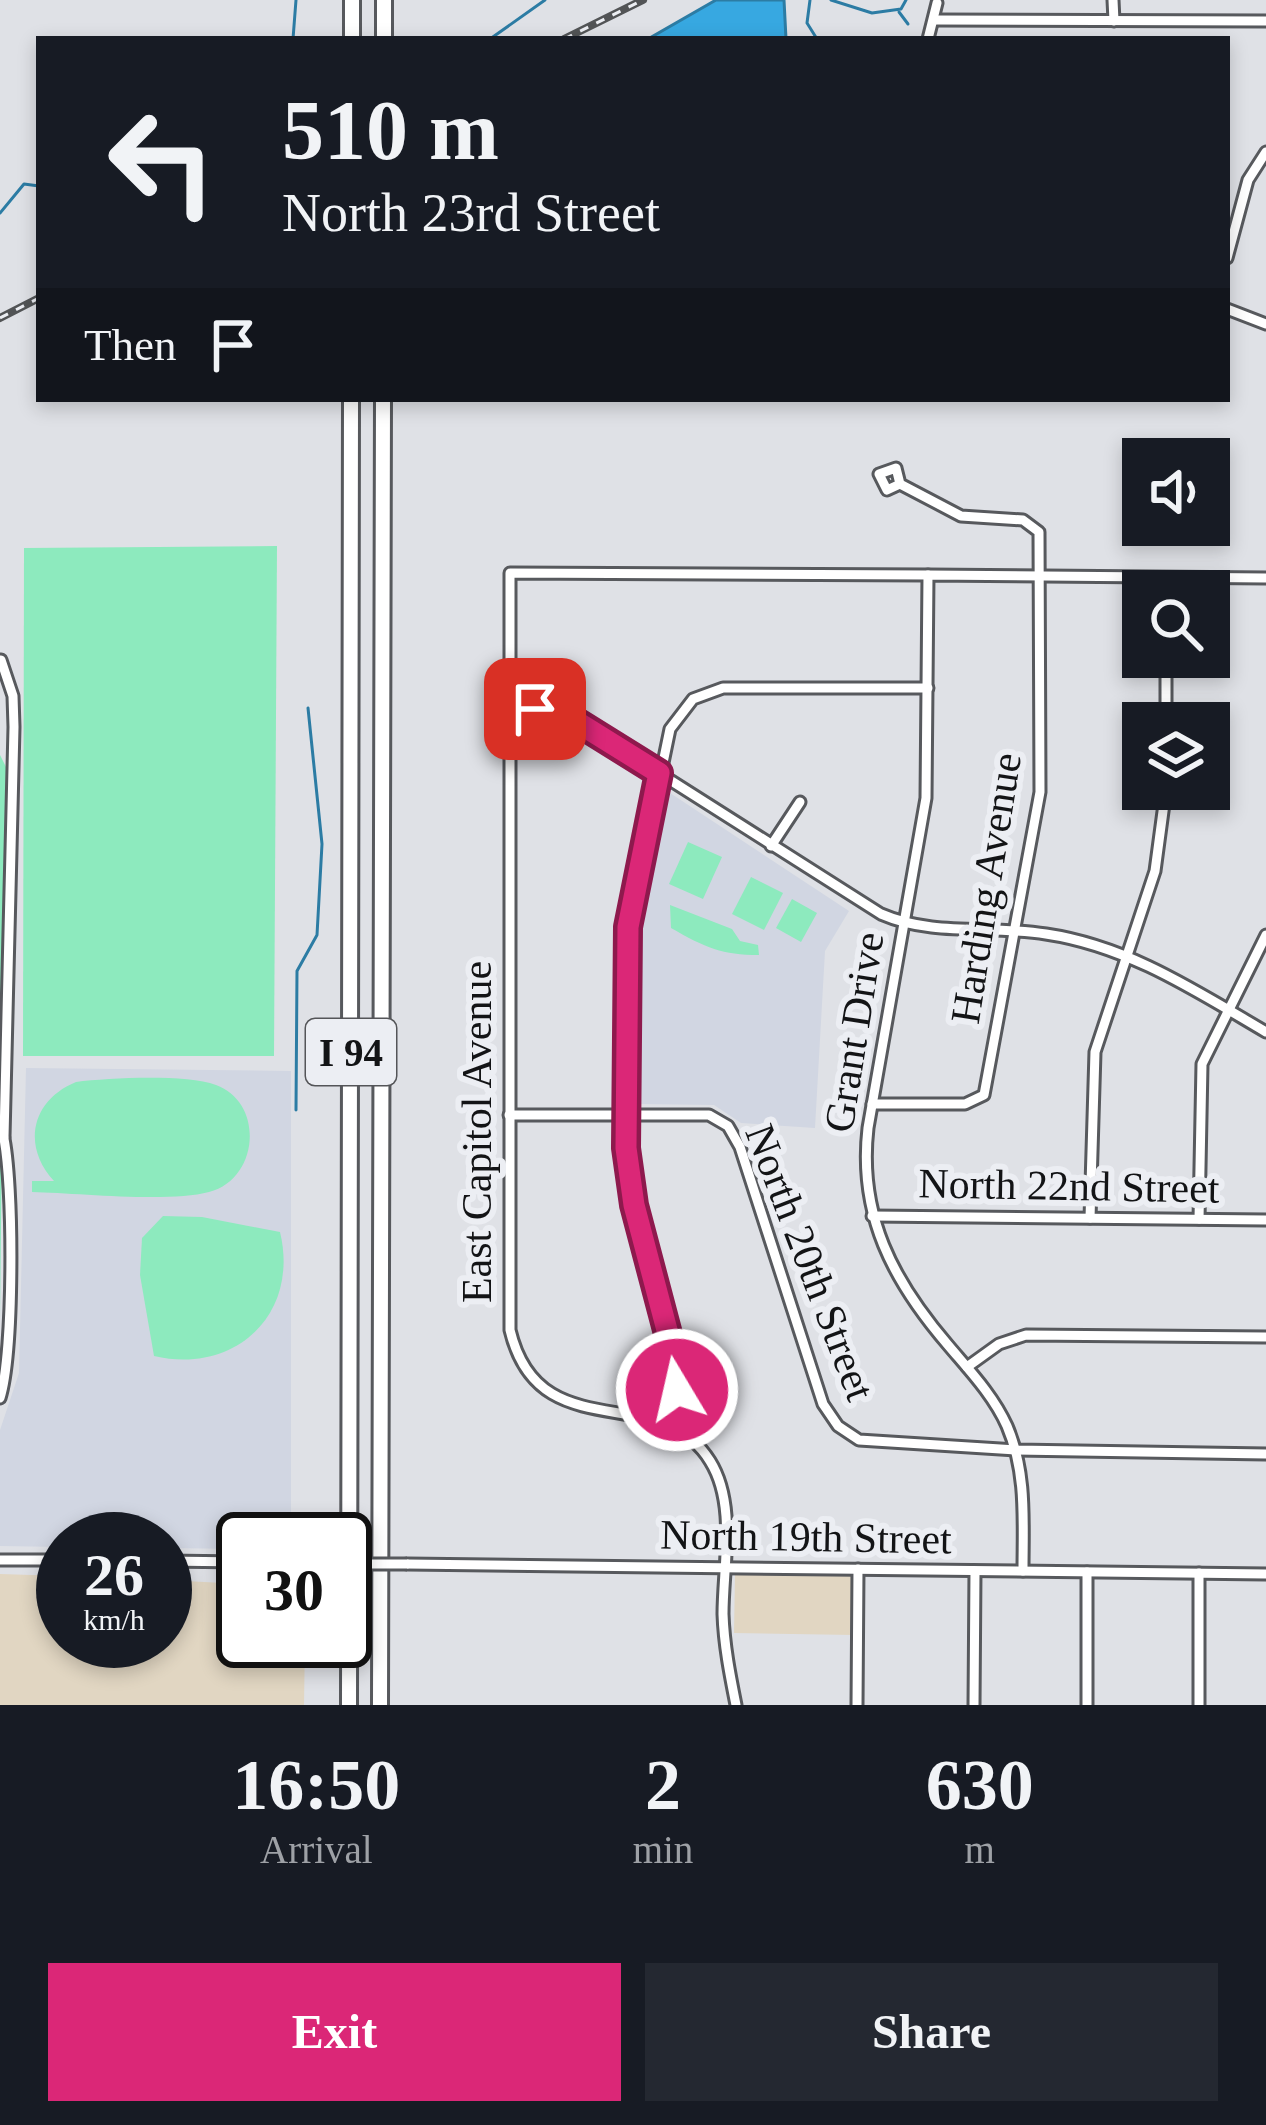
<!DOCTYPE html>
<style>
body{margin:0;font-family:Georgia,serif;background:#242831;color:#f1f3f6;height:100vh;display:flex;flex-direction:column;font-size:45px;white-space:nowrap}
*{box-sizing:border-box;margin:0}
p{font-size:39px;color:#9ea1a6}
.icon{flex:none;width:66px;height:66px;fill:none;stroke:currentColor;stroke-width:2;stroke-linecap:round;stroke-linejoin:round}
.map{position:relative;height:1705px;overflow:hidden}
.side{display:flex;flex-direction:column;background:#171b24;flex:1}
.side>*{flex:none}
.hud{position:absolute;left:36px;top:36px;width:1194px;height:366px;border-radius:0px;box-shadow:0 6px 18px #0003;background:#171b24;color:#f1f3f6;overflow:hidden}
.controls{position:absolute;left:1122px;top:438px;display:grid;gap:24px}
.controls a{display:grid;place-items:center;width:108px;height:108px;border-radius:0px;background:#171b24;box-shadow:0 6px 18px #0003;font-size:60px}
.speed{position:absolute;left:36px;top:1512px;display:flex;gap:24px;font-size:60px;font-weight:700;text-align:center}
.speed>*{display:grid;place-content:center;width:156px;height:156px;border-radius:50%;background:#171b24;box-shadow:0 6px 18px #0003;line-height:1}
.speed small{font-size:30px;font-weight:400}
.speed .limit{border:6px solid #111;border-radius:18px;background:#fff;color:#111}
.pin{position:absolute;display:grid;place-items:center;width:102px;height:102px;color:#fff;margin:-51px;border-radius:24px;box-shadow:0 6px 18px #0006}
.me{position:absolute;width:132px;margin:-66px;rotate:351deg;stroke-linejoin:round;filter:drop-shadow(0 0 9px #0008)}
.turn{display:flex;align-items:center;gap:42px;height:252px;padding:0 48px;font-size:54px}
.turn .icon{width:156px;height:156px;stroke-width:2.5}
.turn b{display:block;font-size:84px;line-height:102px}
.then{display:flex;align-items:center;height:114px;padding:0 48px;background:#0003;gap:24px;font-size:45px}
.eta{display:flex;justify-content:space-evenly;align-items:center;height:204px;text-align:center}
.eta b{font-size:72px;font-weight:600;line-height:84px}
.button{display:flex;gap:24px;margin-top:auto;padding:24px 48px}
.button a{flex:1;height:138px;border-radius:0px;background:#db2777;color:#fff;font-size:48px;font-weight:600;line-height:138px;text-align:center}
.button a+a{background:#242831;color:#f1f3f6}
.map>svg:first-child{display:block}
.commercial{fill:#e1d6c2}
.built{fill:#d1d6e2}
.green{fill:#8deabe}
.water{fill:#37a8e1;stroke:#2c7ca4;stroke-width:3}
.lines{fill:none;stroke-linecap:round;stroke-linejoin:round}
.stream{stroke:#2c7ca4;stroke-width:3}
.minor-casing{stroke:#57595d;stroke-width:15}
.highway-casing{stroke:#57595d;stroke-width:20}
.minor{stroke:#fff;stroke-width:9}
.highway{stroke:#fff;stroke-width:14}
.rail-casing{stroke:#525456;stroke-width:8}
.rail{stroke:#eceef3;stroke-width:3;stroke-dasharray:9;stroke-linecap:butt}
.minor-bridge-casing{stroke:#57595d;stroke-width:15;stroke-linecap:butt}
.minor-bridge{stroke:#fff;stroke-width:9}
.route-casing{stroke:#8e194d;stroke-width:30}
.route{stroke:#db2777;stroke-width:21}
.labels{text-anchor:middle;stroke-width:12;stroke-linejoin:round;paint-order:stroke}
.shield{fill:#eceef3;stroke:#545558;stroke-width:3}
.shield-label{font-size:39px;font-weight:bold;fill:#131416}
.street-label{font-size:42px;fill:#131416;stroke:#eceef3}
</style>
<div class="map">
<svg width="1266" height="1705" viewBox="0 0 1266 1705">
<rect width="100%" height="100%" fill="#dfe1e6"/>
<g class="commercial">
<path d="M0 1574 63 1576V1641H165V1580L243 1584V1641H305L304 1705H0Z"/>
<path d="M735 1574H853L854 1635 734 1633Z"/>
</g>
<g class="built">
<path d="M667 791 849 911 825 951 815 1128 741 1123 714 1105 638 1104 639 942Z"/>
<path d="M26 1068 291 1071V1539H243V1549L165 1548V1539H63V1547L0 1546V1430L19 1373Z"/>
</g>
<g class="green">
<path d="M277 546 274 1056H23L24 548Z"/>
<path d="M0 755 6 767 0 1319Z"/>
<path d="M688 842 722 857 703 899 669 884Z"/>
<path d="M751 877 783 893 764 930 732 914Z"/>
<path d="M792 899 817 913 801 942 776 928Z"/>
<path d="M670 905 732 929 740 941 758 945 759 955C722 955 706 948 671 928Z"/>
<path d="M76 1082C110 1078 185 1074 216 1085 265 1103 259 1179 209 1192 168 1203 78 1193 32 1192V1181H54C21 1145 32 1100 76 1082Z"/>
<path d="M163 1216 202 1217 280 1232C300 1315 234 1375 154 1356L140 1275 142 1238Z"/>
</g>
<path class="water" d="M716 0H784L786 39H648Z"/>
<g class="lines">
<g class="stream">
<path d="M810 0 807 23 817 39"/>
<path d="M831 0 872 13 901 9 906 0"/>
<path d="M899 12 908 24"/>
<path d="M293 39 296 0"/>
<path d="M490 39 545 0"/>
<path d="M0 213 24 184 39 186"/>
<path d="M296 1110 297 971 317 935 322 844 308 708"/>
</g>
<g class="minor-casing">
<g id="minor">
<path d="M1113 0 1114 21"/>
<path d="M935 20 1266 21"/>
<path d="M928 39 937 3"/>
<path d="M1227 258 1248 180 1266 152"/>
<path d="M1227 309 1266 324"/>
<path d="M1 660 13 696 14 727 4 1137"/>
<path d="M510 709 552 711 577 721 881 914C934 937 991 925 1046 934 1128 946 1196 991 1266 1032"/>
<path d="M1166 723V657"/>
<path d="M771 846 800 802"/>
<path d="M872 1104H965L984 1095 1040 792 1039 532 1023 520 961 516 900 484 887 490 879 474 896 468 900 484"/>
<path d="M509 1115H709L728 1126 740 1147 823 1404 838 1426 859 1440 1016 1450 1266 1454"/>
<path d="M872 1216 1266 1220"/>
<path d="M1090 1218 1095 1052 1155 871 1166 789"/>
<path d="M1199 1219 1202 1064 1266 935"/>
<path d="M967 1367 999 1344 1026 1335 1266 1337"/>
<path d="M0 1398C14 1352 14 1182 3 1134"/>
<path d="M667 1425 677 1368 627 1158 629 927 670 729 693 699 723 688H928"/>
<path d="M0 1560H63"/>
<path d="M165 1561 243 1562"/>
<path d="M407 1564 1266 1574"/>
<path d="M1023 1571C1023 1521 1027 1473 1007 1426 993 1395 969 1370 948 1345 893 1281 858 1215 868 1128L926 798 928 575 1266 578"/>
<path d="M1199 1573V1705"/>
<path d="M736 1705C730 1675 724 1645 723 1614 723 1566 737 1504 710 1461 659 1379 539 1451 510 1330V573L928 575"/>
<path d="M857 1705 858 1569"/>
<path d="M974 1705 975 1571"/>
<path d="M1087 1705V1572"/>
</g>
</g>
<g class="highway-casing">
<g id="highway">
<path d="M352 39V0"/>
<path d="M384 39V0"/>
<path d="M349 1705 351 399"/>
<path d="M380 1705 383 399"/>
</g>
</g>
<use href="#minor" class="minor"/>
<use href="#highway" class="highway"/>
<g class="rail-casing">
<g id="rail">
<path d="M564 39 643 0"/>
<path d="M0 318 39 298"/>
</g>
</g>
<use href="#rail" class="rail"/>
<g class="minor-bridge-casing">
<path id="minor-bridge" d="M345 1564H407"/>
</g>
<use href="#minor-bridge" class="minor-bridge"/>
</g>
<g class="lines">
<g class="route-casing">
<path id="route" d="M535 709 569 717 659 773 628 927 626 1148 634 1205 677 1368V1390"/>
</g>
<use href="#route" class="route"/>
</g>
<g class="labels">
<rect class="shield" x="306" y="1019" width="90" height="66" rx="9"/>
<g class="shield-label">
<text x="351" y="1066">I 94</text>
</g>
<g class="street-label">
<text transform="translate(985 888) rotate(-81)" y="15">Harding Avenue</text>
<text transform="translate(853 1032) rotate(-81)" y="15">Grant Drive</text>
<text transform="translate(476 1132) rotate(-90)" y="15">East Capitol Avenue</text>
<text transform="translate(1069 1185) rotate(1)" y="15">North 22nd Street</text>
<text transform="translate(811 1262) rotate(69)" y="15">North 20th Street</text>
<text transform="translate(806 1536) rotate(1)" y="15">North 19th Street</text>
</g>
</g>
</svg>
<div class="controls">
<a><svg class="icon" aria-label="sound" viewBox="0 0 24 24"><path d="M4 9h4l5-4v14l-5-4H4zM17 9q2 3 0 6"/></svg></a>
<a><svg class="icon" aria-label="search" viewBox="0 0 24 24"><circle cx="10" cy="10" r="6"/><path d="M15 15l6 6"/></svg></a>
<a><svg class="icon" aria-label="layers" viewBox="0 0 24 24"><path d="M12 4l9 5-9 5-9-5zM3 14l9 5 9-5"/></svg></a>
</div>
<div class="speed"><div>26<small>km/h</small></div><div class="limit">30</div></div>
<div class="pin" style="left:535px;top:709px;background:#d93025"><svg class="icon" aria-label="arrive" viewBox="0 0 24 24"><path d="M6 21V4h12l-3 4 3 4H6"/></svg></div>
<svg class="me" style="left:677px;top:1390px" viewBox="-20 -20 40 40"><circle r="17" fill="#db2777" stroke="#fff" stroke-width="3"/><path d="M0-11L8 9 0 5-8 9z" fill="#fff"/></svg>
<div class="hud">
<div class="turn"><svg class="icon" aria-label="left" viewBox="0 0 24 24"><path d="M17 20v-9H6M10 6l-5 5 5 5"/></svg><div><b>510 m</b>North 23rd Street</div></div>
<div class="then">Then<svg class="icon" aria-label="arrive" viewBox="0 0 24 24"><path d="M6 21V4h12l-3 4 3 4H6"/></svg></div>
</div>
</div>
<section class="side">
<div class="eta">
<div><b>16:50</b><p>Arrival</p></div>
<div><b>2</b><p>min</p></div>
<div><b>630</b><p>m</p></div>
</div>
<div class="button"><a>Exit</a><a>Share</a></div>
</section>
